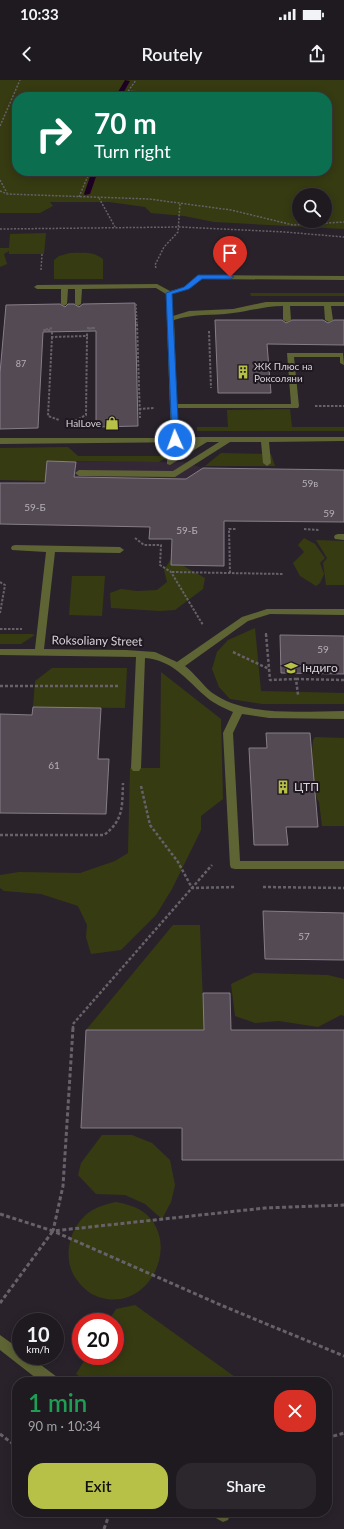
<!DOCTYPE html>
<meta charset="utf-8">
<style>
body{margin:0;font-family:Lato,sans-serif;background:#2c272d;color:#f1f3f6;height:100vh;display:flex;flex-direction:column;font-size:15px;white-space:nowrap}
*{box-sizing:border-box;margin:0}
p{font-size:13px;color:#a1a1a5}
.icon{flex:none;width:22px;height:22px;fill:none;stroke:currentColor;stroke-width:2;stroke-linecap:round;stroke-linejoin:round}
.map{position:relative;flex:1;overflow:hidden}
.details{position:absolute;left:12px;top:1297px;width:320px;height:140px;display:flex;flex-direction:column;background:#1f1a20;border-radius:16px;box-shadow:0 2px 10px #0003,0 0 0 1px #3c383e}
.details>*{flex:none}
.guide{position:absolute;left:12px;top:12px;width:320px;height:84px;border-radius:16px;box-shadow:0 2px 10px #0003,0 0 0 1px #3c383e;background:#0b6e4f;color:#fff;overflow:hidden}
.buttons{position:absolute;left:292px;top:108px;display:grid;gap:8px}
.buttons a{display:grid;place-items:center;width:40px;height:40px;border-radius:50%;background:#1f1a20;box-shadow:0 2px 10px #0003,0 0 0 1px #3c383e;font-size:20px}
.speed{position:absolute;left:12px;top:1233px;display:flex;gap:8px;font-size:20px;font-weight:700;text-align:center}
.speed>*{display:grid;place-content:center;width:52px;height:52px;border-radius:50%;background:#1f1a20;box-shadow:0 2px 10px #0003,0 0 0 1px #3c383e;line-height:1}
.speed small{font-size:10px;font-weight:400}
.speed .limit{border:6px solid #d22;background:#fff;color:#111}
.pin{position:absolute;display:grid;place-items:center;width:34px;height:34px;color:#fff;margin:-41px -17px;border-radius:50% 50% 50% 0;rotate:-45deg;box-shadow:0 0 4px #0007}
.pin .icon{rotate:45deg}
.me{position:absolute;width:44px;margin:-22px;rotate:358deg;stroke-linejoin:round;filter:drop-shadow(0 0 3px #0008)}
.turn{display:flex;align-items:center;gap:14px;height:84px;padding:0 16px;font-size:18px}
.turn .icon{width:52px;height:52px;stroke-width:2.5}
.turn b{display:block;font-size:28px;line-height:34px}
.round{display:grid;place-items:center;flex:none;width:42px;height:42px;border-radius:16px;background:#2c272d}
.summary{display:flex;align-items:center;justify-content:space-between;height:68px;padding:0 16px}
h1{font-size:24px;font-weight:600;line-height:30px;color:#1e9e55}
.primary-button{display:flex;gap:8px;margin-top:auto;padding:8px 16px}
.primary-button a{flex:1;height:46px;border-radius:16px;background:#b7c147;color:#111;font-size:16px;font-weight:600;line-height:46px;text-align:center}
.primary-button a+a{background:#2c272d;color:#f1f3f6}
.status{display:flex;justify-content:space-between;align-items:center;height:28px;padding:0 20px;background:#1f1a20;direction:ltr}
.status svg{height:11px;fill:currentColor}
header{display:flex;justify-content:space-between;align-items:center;height:52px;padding:0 16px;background:#1f1a20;font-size:18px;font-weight:600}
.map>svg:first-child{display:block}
.built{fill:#342837}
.green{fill:#373b12;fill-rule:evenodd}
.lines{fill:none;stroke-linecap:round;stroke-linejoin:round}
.stream{fill:#1e0025;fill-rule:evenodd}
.building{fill:#534a54;stroke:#867d88}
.path-far3{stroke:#676169;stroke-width:1.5;stroke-dasharray:2 1.5;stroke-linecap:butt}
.path-far2{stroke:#676169;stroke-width:2;stroke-dasharray:2.5 1.5;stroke-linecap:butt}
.path-far1{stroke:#676169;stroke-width:2.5;stroke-dasharray:3 2;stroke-linecap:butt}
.path{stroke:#676169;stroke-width:3;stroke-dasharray:4 2.5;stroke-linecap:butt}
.service{fill:#5f6435;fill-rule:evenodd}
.route{fill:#1a73e8;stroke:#114b97}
.labels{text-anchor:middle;stroke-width:4;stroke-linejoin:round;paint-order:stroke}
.far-number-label{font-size:9px;fill:#b6b0b7}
.far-poi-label{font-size:10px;fill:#d7d2d8;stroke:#201821;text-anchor:start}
.number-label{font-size:10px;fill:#b6b0b7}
.street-label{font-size:12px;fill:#d7d2d8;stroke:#201821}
.poi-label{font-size:12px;fill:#d7d2d8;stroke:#201821;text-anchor:start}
</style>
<div class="status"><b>10:33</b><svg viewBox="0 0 49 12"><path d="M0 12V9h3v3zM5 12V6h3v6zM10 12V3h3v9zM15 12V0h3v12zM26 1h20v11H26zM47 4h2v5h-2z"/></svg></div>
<header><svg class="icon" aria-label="back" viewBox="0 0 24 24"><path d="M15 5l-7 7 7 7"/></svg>Routely<svg class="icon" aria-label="share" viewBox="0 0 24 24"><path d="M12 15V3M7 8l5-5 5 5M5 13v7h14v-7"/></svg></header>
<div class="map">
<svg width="344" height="1449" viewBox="0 0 344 1449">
<rect width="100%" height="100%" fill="#29222b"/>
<path class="built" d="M76 382H183L203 388 186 399 74 397Z"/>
<g class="green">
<path d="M0 0H344V149L214 142 184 136 151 133 145 127 109 122H50L53 126 40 133H0ZM17 17H327V91H17ZM299 115H325V141H299Z"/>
<path d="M46 153 44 174H9V171L4 174 7 184 0 187V168H9L10 154Z"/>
<path d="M70 173C82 173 93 171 103 179V199H54V180L59 176Z"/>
<path d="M250 213H344V216H251Z"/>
<path d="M290 329 292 347H344V351H197V347H228L227 330Z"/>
<path d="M68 367 78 376H169L159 382 48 381 45 401 0 400V368Z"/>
<path d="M221 373 271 374 275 386H205Z"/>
<path d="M304 458 315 464 325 478 320 483 324 494 320 503 316 506 300 496 293 483 304 472 298 465Z"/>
<path d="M316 460 344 461V505H326L323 483 327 478Z"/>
<path d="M171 479 205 498 203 509 175 530 160 531 111 528 110 513 121 509 137 511 157 510 167 502 164 490Z"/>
<path d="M72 496H105L102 536 69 535Z"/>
<path d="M255 548 261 611 344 613V624H262L230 619 219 607 212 589 217 572 228 560Z"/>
<path d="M0 554H32L35 555 21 564H0Z"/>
<path d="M52 588H127L125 628 33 627 35 601Z"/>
<path d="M161 592 221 639 223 719 201 736V750L172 809 156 835 121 870 91 874 86 857 87 845 78 826 41 814 4 811 0 808V795L19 792 80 793 115 781 128 773 130 688H160Z"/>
<path d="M315 657 344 658V746H322L319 722 317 719 311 689 313 660Z"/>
<path d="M173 845H200L204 950H86Z"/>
<path d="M254 893 328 895 344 899V936L341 935 318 947 279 941 255 943 235 936 231 904Z"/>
<path d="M102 1055H132L152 1063 170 1080 175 1105 171 1122 162 1139 145 1124 125 1115 96 1114 78 1095 81 1083Z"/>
<path d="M116 1122C126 1124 134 1126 142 1131 181 1158 154 1226 107 1219 94 1217 85 1211 77 1200 61 1180 69 1145 91 1131 99 1126 107 1124 116 1122Z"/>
<path d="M135 1225 242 1302H87L76 1294 87 1276H115V1242H108L116 1229Z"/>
</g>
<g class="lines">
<g class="stream">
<path d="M125 0 130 1 121 17H115Z"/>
<path d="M92 91H98L90 114 85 115 84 114Z"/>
</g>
</g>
<g class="building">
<path d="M135 223 138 346 96 347V251L43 252 38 348 0 349V293L6 225 60 224 65 227 68 224H74L79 227 83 224Z"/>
<path d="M215 240H282L286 243 292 240H323L328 243 334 240H344V265L267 264 271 313H218Z"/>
<path d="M47 381 76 382 74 397 186 399 203 388 344 390V442L224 441V486L171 485 172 459H149L150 447 0 444V403H45Z"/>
<path d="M280 555 344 556V594L281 593Z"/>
<path d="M33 627 101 628 98 679H109L106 734 0 733V634L32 635Z"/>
<path d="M266 653H310L318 747H286L288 765H254L249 668H267Z"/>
<path d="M263 831 344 833V880L265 879Z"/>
<path d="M203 913H230L231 950H344V1080H182V1048H81L86 950H204Z"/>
</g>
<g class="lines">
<g class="path-far3">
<path d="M128 11 176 15"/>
<path d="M124 17 136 0"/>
<path d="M0 46 20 0"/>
<path d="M0 100 7 113"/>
<path d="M0 111 7 114 149 119 231 130 293 145 344 142"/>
<path d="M79 117 90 91"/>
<path d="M99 118 115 147"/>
<path d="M0 149 180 147 285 152 344 157"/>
<path d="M156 188 155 185 164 167 178 152 180 123"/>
<path d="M41 190 42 174"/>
<path d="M136 224 137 245"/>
</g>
<g class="path-far2">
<path d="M137 244 140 338"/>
<path d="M52 248 44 250H52"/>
<path d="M87 248H95L87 249"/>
<path d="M209 251 211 308"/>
<path d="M52 252V257L87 256V251"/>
<path d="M52 257 48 336 59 340"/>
<path d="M315 326H344"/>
<path d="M139 329 155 328"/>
<path d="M75 341 86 335 87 256"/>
<path d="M304 449 320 450"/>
<path d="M135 458 144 465H161L160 485 171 492 203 545"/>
<path d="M172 492 283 494"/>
<path d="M230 493 229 449H237"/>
<path d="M0 502 5 505 0 533"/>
<path d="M0 549H22"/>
<path d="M266 553V555"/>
</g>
<g class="path-far1">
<path d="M266 554 270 600 296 599 298 615"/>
<path d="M233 572 269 589"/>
<path d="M296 599 344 600"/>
<path d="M0 606H120"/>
<path d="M141 706 150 745 178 782 192 808 236 807"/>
<path d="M0 755H104C124 740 122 726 123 703"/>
<path d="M263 807 344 808"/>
<path d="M73 949V944L212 785"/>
</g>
<g class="path">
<path d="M73 948 63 1106 53 1151 223 1226 344 1276"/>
<path d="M0 1134 53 1151 265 1128 344 1125"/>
<path d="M0 1223 53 1151"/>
<path d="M0 1354 17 1367"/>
<path d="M327 1358 344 1353"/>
<path d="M104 1449 109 1435 105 1432"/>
</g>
<g class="service">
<path d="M200 195 344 196V200L202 199 189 209 172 214 173 236 189 231 233 229 266 222H344V226H331L333 240 329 242 325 240 324 226H290L291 240 287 242 283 240V226C265 226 250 231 233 233 211 236 196 233 174 240L177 324H291L287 273H343L344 285 340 283V277H294L299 326 298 328H177L179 357H344V361L269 362 271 383 267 386 263 383 261 362H230L175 397 79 396 75 393 79 390 173 391 219 362H207L170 385 167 384V380L196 362 0 364V358H171L166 214 156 208 82 209 81 224 78 226 75 224V209H68L67 224 64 226 61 224V209H37L34 207 37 205 157 204 170 211 185 207Z"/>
<path d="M338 454H344V460L335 459 334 457 335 455Z"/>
<path d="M15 465 120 467 124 470 120 473 55 472 44 569 126 570 155 572 177 582 242 537 267 529H344V535L270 534 248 541 185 586C195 594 202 604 211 612 246 638 303 631 344 631V639L269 638 242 634 233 653 240 781H344V789H235L231 788 230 785 223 653 233 632C224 628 212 623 204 615 186 599 172 580 145 578L141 688 139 691H133L131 688 136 577 0 575V569H35L46 472 12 470 11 468 12 466Z"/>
<path d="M0 1255 21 1270V1276H29L57 1297 59 1302H41L0 1270Z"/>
<path d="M212 1432H229L230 1435 228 1440 223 1442 214 1437Z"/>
</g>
</g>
<path class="route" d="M198 195H230L234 197 230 199H202L189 209 172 214 179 360 175 362 172 360 166 213 184 207Z"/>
<defs>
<g id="building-bare" transform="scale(1.08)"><path d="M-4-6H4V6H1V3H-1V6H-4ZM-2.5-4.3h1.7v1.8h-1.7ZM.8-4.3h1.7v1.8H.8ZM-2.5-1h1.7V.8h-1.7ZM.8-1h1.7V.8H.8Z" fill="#b7c147" stroke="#201821" stroke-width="2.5" paint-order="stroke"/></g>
<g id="shop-bare" transform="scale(1.08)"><path d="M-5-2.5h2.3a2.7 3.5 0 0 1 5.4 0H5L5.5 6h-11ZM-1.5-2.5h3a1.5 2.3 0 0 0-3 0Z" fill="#b7c147" stroke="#201821" stroke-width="2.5" paint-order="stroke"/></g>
<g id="school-bare" transform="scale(1.08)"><path d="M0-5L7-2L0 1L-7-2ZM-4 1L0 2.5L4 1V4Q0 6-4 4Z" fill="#b7c147" stroke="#201821" stroke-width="2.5" paint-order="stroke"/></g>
</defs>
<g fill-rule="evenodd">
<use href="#building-bare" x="243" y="292"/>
<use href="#shop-bare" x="112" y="343"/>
<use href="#school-bare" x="291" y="588"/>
<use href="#building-bare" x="283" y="707"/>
</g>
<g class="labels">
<g class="far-number-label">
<text x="21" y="287">87</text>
</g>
<g class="far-poi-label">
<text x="254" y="290">ЖК Плюс на<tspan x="254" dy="12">Роксоляни</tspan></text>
<text x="101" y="347" text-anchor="end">HalLove</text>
</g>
<g class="number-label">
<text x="310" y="407">59в</text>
<text x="35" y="431">59-Б</text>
<text x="329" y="437">59</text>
<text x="187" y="454">59-Б</text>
<text x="323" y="573">59</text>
<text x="54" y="689">61</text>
<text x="304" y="860">57</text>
</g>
<g class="street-label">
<text transform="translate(97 561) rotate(1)" y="4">Roksoliany Street</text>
</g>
<g class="poi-label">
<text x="302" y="592">Індиго</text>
<text x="294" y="711">ЦТП</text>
</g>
</g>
</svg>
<div class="buttons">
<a><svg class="icon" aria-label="search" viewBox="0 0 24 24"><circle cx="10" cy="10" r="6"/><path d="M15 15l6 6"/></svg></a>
</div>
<div class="speed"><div>10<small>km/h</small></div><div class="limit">20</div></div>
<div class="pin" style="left:230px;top:197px;background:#d93025"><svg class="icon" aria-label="arrive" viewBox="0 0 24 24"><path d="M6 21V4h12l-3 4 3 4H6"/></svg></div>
<svg class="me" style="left:175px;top:360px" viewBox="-20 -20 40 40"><circle r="17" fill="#1a73e8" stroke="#fff" stroke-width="3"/><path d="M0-11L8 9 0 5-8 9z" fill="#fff"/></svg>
<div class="guide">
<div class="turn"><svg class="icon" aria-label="right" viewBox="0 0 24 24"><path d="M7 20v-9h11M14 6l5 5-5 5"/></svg><div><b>70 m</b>Turn right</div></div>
</div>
<section class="details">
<div class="summary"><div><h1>1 min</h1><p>90 m · 10:34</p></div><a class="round" style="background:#d93025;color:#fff"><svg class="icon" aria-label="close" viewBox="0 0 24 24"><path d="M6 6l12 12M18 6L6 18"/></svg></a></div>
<div class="primary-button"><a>Exit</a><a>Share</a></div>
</section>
</div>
